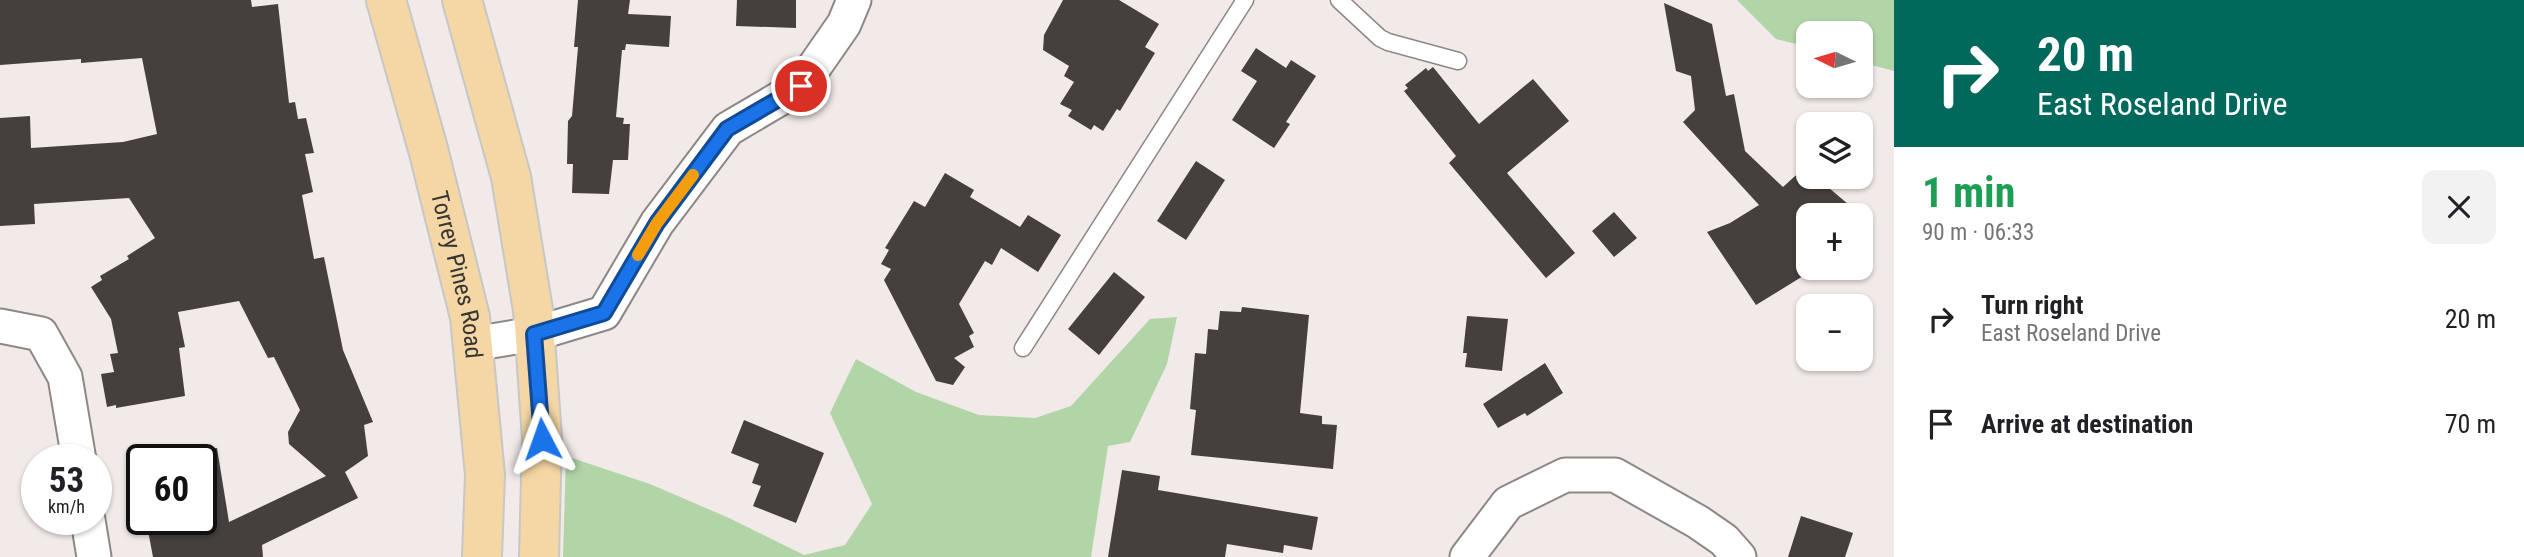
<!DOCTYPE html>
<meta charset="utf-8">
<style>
body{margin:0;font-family:"Roboto Condensed",sans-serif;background:#f2f2f2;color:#202124;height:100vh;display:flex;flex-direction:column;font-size:26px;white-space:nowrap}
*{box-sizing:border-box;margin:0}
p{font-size:23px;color:#757577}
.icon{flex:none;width:38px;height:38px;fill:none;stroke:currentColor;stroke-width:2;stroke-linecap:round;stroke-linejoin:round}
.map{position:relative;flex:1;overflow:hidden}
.drawer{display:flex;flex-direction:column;background:#fff;width:630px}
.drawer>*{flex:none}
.hud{background:#00695c;color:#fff;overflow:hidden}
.needle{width:46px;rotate:275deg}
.controls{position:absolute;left:1796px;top:21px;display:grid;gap:14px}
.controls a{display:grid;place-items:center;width:77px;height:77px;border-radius:14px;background:#fff;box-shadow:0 2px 5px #0004;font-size:35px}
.speed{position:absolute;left:21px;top:444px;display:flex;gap:14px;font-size:35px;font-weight:700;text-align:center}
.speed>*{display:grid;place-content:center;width:91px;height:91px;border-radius:50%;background:#fff;box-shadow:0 2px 5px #0004;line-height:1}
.speed small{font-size:18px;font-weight:400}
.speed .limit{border:4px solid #111;border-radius:10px;background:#fff;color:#111}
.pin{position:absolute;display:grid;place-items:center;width:60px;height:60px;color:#fff;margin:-30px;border:4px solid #fff;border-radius:50%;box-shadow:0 2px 7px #0007}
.me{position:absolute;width:77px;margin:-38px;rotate:356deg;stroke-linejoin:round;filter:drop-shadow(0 0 5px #0008)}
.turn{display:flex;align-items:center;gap:24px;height:147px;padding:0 28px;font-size:32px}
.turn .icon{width:91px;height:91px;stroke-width:2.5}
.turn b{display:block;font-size:49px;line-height:60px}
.round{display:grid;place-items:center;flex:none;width:74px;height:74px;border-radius:14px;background:#f2f2f2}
.overview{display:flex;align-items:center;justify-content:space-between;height:119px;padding:0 28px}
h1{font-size:42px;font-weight:700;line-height:52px;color:#1e9e55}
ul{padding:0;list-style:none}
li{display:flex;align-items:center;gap:21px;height:105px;padding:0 28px}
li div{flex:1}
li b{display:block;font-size:26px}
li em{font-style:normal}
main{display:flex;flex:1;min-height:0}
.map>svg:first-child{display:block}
.green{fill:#b2d5a8}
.building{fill:#45403e}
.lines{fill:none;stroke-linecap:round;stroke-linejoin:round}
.lane-casing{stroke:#8d8785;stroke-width:19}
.street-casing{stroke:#8d8785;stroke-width:37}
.primary-casing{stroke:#c7c7c6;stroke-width:42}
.lane{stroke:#fff;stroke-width:16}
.street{stroke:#fff;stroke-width:33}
.primary{stroke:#f4d7a4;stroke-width:38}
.route-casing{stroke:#114b97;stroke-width:18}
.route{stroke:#1a73e8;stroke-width:12}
.slow{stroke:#f59e0b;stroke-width:12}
.labels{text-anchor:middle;stroke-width:7;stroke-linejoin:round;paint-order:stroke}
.street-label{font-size:24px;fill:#383635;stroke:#f1eae8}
</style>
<main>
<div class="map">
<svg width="1894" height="557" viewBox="0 0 1894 557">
<rect width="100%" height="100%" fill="#f1eae8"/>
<g class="green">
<path d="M1737 0H1894V71L1860 62V33H1808V47L1776 39Z"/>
<path d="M1177 317 1167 364 1130 442 1108 446 1091 557H563L566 456 650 484 729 518 804 555 845 545 872 504 830 413 856 359 916 392 979 415 1035 418 1071 406 1150 319Z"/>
</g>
<g class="building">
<path d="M0 0H251L252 7 278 4 289 103 295 102 298 119 306 118 314 153 305 154 313 192 302 195 314 259 324 257 343 350 373 422 364 425 368 456 345 472 358 498 262 545 263 557H153L146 520H201V449L217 448 229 522 326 476 289 444 288 432 300 410 274 357 268 358 239 301 178 312 185 347 179 348 185 396 116 408V405L107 407 101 374 114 372 110 354 118 353 111 319 91 287 102 280 100 276 129 259 127 256 155 238 129 198 34 204 35 224 0 226V118L30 116 31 148 123 142 157 134 142 58 81 63V59L0 65Z"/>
<path d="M578 0H630L628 14 671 16 669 47 626 44 625 50H622L616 117 624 118 623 124H630L628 160H613L609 194 572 193 573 164H567L568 121 572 116 578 47H574Z"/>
<path d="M737 0H796V28L736 26Z"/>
<path d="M1063 0H1119L1159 24 1145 47 1155 53 1120 111 1117 109 1103 131 1094 125 1091 130 1068 116 1072 110 1060 104 1074 82 1064 76 1069 66 1043 50 1044 35Z"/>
<path d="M1664 3 1712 24 1726 96 1734 94 1745 151 1783 187 1805 167 1808 169V177H1816L1861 215H1808V273L1756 305 1707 232 1730 223 1759 205 1683 122 1695 110 1691 76 1676 71Z"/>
<path d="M1256 48 1286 68 1291 60 1316 76 1286 122 1290 124 1274 148 1232 120 1257 81 1241 71Z"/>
<path d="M1433 67 1479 124 1533 79 1569 121 1507 173 1575 253 1546 278 1449 163 1456 156 1404 91 1408 88 1405 85 1426 68 1428 71Z"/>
<path d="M1196 161 1225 180 1186 240 1157 221Z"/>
<path d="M945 173 974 190 970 197 1020 227 1028 215 1061 235 1038 272 1001 248 992 265 985 261 959 304 974 333 969 336 974 347 954 358 965 367 953 385 936 381 884 280 891 269 881 264 889 250 885 248 914 201 925 207Z"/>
<path d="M1614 212 1637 238 1614 257 1592 231Z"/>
<path d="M1114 272 1145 297 1099 355 1068 329Z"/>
<path d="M1242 307 1309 315 1300 413 1322 416V424L1337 425 1333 469 1191 455 1196 410 1190 409 1195 353 1206 354 1208 329 1218 330 1220 311 1241 312Z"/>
<path d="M1467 316 1508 319 1502 371 1465 367 1467 353H1463Z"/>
<path d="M1545 363 1563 393 1527 416 1525 413 1498 428 1483 404Z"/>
<path d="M744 420 824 453 796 523 753 506 761 486 752 483 759 464 731 453Z"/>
<path d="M1122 470 1160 476 1158 490 1318 517 1312 550 1284 545 1283 553 1227 544 1225 557H1108Z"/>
<path d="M1801 516 1853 533 1845 557H1788Z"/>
</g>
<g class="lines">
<g class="lane-casing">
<g id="lane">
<path d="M1339 0 1380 38 1388 42 1458 61"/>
<path d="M1023 348 1245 0"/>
</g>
</g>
<g class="street-casing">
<g id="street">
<path d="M0 326 41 334 65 377 79 460"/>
<path d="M473 344 534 334 604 313 657 223 728 129 801 86 844 24 854 0"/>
<path d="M88 520 94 557"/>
<path d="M1467 557 1508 503 1565 475H1615L1698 522 1724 540 1739 557"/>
</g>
</g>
<g class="primary-casing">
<g id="primary">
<path id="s1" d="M386 0 428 149 470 317 485 475 482 557"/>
<path d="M462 0 511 177 533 310 542 438 539 557"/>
</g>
</g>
<use href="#lane" class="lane"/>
<use href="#street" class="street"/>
<use href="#primary" class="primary"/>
</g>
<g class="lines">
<g class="route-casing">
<path id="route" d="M542 439 534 334 604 313 657 223 727 129 801 86"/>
</g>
<use href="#route" class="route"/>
<path class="slow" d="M638 255 657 223 693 175"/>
</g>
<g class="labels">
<g class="street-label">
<text dy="8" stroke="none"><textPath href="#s1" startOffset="284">Torrey Pines Road</textPath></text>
</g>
</g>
</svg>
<div class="controls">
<a><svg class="needle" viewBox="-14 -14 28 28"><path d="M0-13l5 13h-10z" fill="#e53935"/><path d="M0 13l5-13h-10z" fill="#757577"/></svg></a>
<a><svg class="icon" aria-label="layers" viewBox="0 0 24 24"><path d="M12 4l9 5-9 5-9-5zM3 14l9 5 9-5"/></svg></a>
<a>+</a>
<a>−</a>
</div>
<div class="speed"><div>53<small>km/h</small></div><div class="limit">60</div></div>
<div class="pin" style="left:801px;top:86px;background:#d93025"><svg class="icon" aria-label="arrive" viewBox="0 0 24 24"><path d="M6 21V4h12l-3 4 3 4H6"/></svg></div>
<svg class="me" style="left:542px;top:439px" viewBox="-20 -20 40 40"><path d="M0-17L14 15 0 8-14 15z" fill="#1a73e8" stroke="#fff" stroke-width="4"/></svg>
</div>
<section class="drawer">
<div class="hud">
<div class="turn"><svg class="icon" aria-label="right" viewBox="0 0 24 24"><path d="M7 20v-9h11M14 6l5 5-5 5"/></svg><div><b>20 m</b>East Roseland Drive</div></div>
</div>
<div class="overview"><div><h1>1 min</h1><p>90 m · 06:33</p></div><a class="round"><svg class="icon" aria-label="close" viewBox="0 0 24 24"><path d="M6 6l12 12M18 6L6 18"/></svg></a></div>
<ul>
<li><svg class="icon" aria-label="right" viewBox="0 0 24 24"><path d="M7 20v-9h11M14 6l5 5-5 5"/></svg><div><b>Turn right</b><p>East Roseland Drive</p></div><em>20 m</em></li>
<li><svg class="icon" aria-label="arrive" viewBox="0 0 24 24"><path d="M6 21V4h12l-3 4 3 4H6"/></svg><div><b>Arrive at destination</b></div><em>70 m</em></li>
</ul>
</section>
</main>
